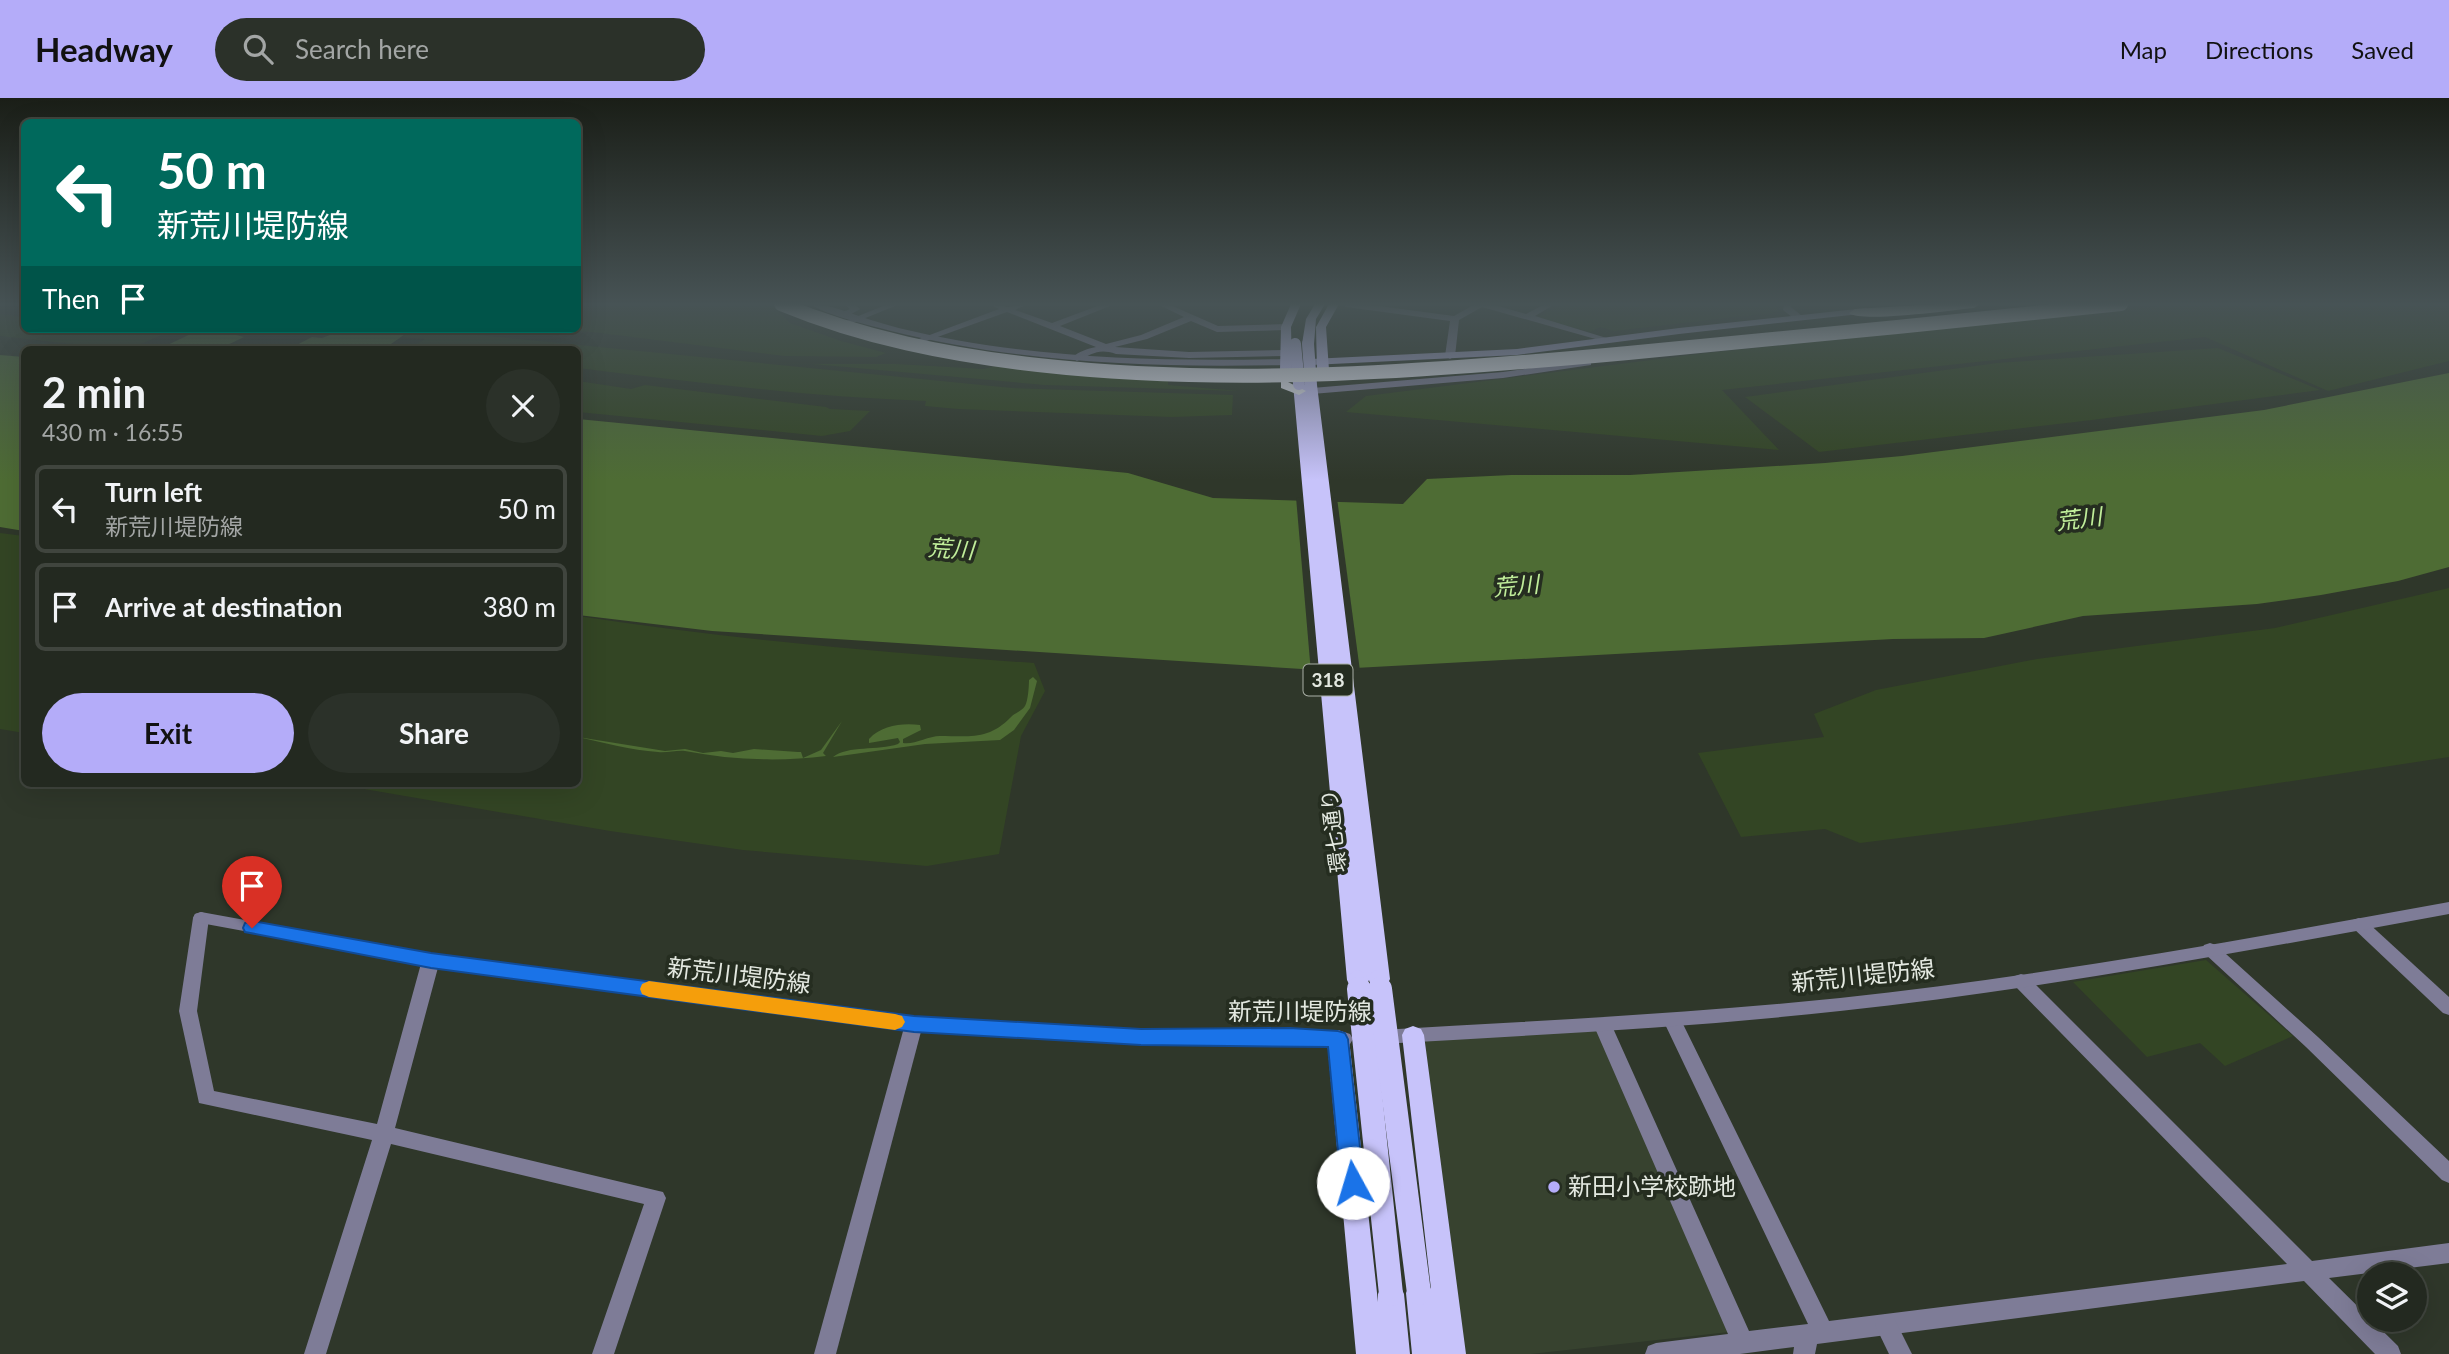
<!DOCTYPE html>
<meta charset="utf-8">
<style>
body{margin:0;font-family:Lato,"Noto Sans JP",sans-serif;background:#2b3129;color:#f1f3f6;height:100vh;display:flex;flex-direction:column;font-size:26px;white-space:nowrap}
*{box-sizing:border-box;margin:0}
p{font-size:23px;color:#a3a6a5}
.icon{flex:none;width:38px;height:38px;fill:none;stroke:currentColor;stroke-width:2;stroke-linecap:round;stroke-linejoin:round}
.map{position:relative;flex:1;overflow:hidden}
.panel{position:absolute;left:21px;top:248px;width:560px;height:441px;display:flex;flex-direction:column;background:#232920;border-radius:10px;box-shadow:0 7px 28px #0002,0 0 0 2px #40453e}
.panel>*{flex:none}
.top-card{position:absolute;left:21px;top:21px;width:560px;height:214px;border-radius:10px;box-shadow:0 7px 28px #0002,0 0 0 2px #40453e;background:#00695c;color:#fff;overflow:hidden}
.controls{position:absolute;left:2357px;top:1164px;display:grid;gap:14px}
.controls a{display:grid;place-items:center;width:70px;height:70px;border-radius:50%;background:#232920;box-shadow:0 7px 28px #0002,0 0 0 2px #40453e;font-size:35px}
.pin{position:absolute;display:grid;place-items:center;width:60px;height:60px;color:#fff;margin:-72px -30px;border-radius:50% 50% 50% 0;rotate:-45deg;box-shadow:0 0 7px #0007}
.pin .icon{rotate:45deg}
.me{position:absolute;width:77px;margin:-38px;rotate:354deg;stroke-linejoin:round;filter:drop-shadow(0 0 5px #0008)}
.turn{display:flex;align-items:center;gap:24px;height:147px;padding:0 21px;font-size:32px}
.turn .icon{width:91px;height:91px;stroke-width:2.5}
.turn b{display:block;font-size:49px;line-height:60px}
.then{display:flex;align-items:center;height:66px;padding:0 21px;background:#0003;gap:14px;font-size:26px}
.round{display:grid;place-items:center;flex:none;width:74px;height:74px;border-radius:37px;background:#2b3129}
.head{display:flex;align-items:center;justify-content:space-between;height:119px;padding:0 21px}
h1{font-size:42px;font-weight:700;line-height:52px}
.action{display:flex;gap:14px;margin-top:auto;padding:14px 21px}
.action a{flex:1;height:80px;border-radius:42px;background:#b4acf9;color:#111;font-size:28px;font-weight:700;line-height:80px;text-align:center}
.action a+a{background:#2b3129;color:#f1f3f6}
ul{padding:0;list-style:none}
li{display:flex;align-items:center;gap:21px;height:88px;margin:0 14px 10px;padding:0 7px;border:4px solid #40453e;border-radius:10px}
li div{flex:1}
li b{display:block;font-size:26px}
li em{font-style:normal}
header{display:flex;align-items:center;gap:42px;box-sizing:border-box;height:98px;padding:0 35px;background:#b4acf9;color:#111}
header strong{font-size:33px}
nav{display:flex;gap:38px;margin-inline-start:auto;font-size:24px}
.search{width:490px;height:63px;background:#2b3129;display:flex;align-items:center;gap:18px;box-sizing:border-box;padding:0 24px;border-radius:38px;color:#a3a6a5;font-size:26px}
.map>svg:first-child{display:block}
.built{fill:#37422f}
.green{fill:#334524}
.water{fill:#4e6c34}
.pier{fill:#2f372a}
.lines{fill:none;stroke-linecap:round;stroke-linejoin:round}
.minor{fill:#7e7c97;fill-rule:evenodd}
.tertiary{fill:#7e7c97;fill-rule:evenodd}
.secondary{fill:#a7a4cf;fill-rule:evenodd}
.primary{fill:#c7c3fa;fill-rule:evenodd}
.motorway{fill:#e7e7f4;fill-rule:evenodd}
.primary-bridge-far2{stroke:#c7c3fa;stroke-width:12}
.primary-bridge-far1{stroke:#c7c3fa;stroke-width:19}
.primary-bridge{stroke:#c7c3fa;stroke-width:24}
.motorway-bridge{stroke:#e7e7f4;stroke-width:14}
.route{fill:#1a73e8;stroke:#114b97;stroke-width:2}
.slow{fill:#f59e0b}
.poi-dot{fill:#b4acf9;stroke:#252d20;stroke-width:2.5}
.labels{text-anchor:middle;stroke-width:7;stroke-linejoin:round;paint-order:stroke}
.shield{fill:#252d20;stroke:#aab0a6;stroke-width:2}
.shield-label{font-size:19px;font-weight:bold;fill:#e3e8e0}
.street-label{font-size:21px;fill:#e3e8e0;stroke:#252d20}
.water-label{font-size:23px;font-style:italic;fill:#c0ee9a;stroke:#252d20}
.near-street-label{font-size:24px;fill:#e3e8e0;stroke:#252d20}
.near-poi-label{font-size:24px;fill:#e3e8e0;stroke:#252d20;text-anchor:start}
</style>
<header>
<strong>Headway</strong>
<div class="search"><svg class="icon" aria-label="search" viewBox="0 0 24 24"><circle cx="10" cy="10" r="6"/><path d="M15 15l6 6"/></svg>Search here</div>
<nav><a>Map</a><a>Directions</a><a>Saved</a></nav>
</header>
<div class="map">
<svg width="2449" height="1256" viewBox="0 0 2449 1256">
<rect width="100%" height="100%" fill="#2f372a"/>
<path class="built" d="M1595 931 1603 937 1729 1234 1531 1256H1457L1425 944 1432 940Z"/>
<g class="green">
<path d="M578 206H771L790 225 841 243 886 255 876 259 784 258 592 234 543 231H578Z"/>
<path d="M1563 206H1777L1778 214 1614 233 1600 229 1590 234 1540 220V218Z"/>
<path d="M2178 206H2449V263L2328 293 2205 239 1722 292 1779 352 1346 314 1366 298 1707 255Z"/>
<path d="M0 216 24 219V231H139L168 234 128 252 0 238Z"/>
<path d="M418 231 1012 290 1233 297 1232 317 1172 319 958 311 925 308 926 303C810 299 693 284 578 270V252H418L415 247 425 241 402 239Z"/>
<path d="M2218 250 2320 292 2092 322 1819 354 1745 299 1997 265Z"/>
<path d="M812 266H896L984 271 999 267 1057 276 1157 281 1168 283V287L1240 293 1045 287Z"/>
<path d="M578 283 631 291 645 287 826 309 830 311 870 313 850 333 822 338 578 314Z"/>
<path d="M0 435 24 438V635L0 631Z"/>
<path d="M2449 490V659L2004 727 1860 745 1825 731 1741 739 1698 655 1824 639 1814 616 1876 592 2037 561 2275 530Z"/>
<path d="M578 518C729 541 881 555 1034 565L1045 593 1021 638 999 756 927 768 743 752 610 733 335 686H578Z"/>
<path d="M2206 862 2293 938 2225 968 2200 945 2147 959 2073 884Z"/>
</g>
<g class="water">
<path d="M216 231 242 232 236 237 244 239 217 252H157L197 233 207 234Z"/>
<path d="M346 231 408 234 391 246 400 248 393 252H287L312 239 322 240Z"/>
<path d="M0 257 24 259V433L0 429Z"/>
<path d="M2449 275V469L2398 483 2321 497 2257 506 2083 518 1984 540 1893 541 1318 572 712 533 578 517V321L1128 375 1213 400 1403 406 1427 381 1511 377H1630L1825 365 1902 358 2264 312Z"/>
<path d="M1033 579 1037 583 1030 610 1014 632 1000 642 925 646 833 659C848 647 878 653 898 646L900 644 898 640 869 645V641C882 627 902 625 920 627L921 632 903 641V645C914 647 928 638 940 638 970 638 989 642 1011 619 1015 615 1022 613 1025 608 1028 603 1029 588 1029 582Z"/>
<path d="M842 623 823 655 826 658C780 664 731 662 685 653 677 652 667 655 658 654 631 652 604 645 578 639L665 653 685 651 703 655 721 653 733 655 754 651 798 654H801L803 660 821 652Z"/>
</g>
<path class="pier" d="M1296 399 1337 400 1360 573 1311 575Z"/>
<g class="lines">
<g class="minor">
<path d="M844 206H854L860 211 846 219H840V215L850 211Z"/>
<path d="M888 206H900L848 227 841 225Z"/>
<path d="M989 206 1008 209 1027 206 1015 212 1052 225 1103 206H1115L1060 228 1106 246 1141 237 1184 219 1157 206H1168L1218 228 1286 226 1290 229 1286 232 1217 234 1191 223 1147 241 1115 249 1189 254 1284 252 1289 255 1284 258 1189 260 1116 256C1098 250 1093 256 1077 263L1072 260C1079 253 1087 251 1096 249L1007 214 918 246 911 244 999 211Z"/>
<path d="M1342 206H1364L1454 218 1475 206H1491L1526 216 1545 206H1555L1535 218 1613 242 1606 244 1482 209 1459 222 1455 258 1450 261 1445 258 1450 223 1346 209Z"/>
<path d="M1784 206H1792L1791 209 1802 218V222H1796L1783 212Z"/>
<path d="M201 814 207 816 209 820 197 913 214 993 377 1026 422 862 425 857 431 856 437 857 440 862 395 1030 663 1094 666 1100 614 1256H592L644 1106 391 1046 326 1256H304L372 1042 199 1005 179 913 193 820 195 816Z"/>
<path d="M2359 820 2365 822 2449 899V917L2443 915 2353 830 2351 826 2353 822Z"/>
<path d="M2210 845 2216 847 2318 939 2449 1063V1085L2442 1082 2306 949 2204 855 2202 851 2204 847Z"/>
<path d="M2021 876 2027 878 2312 1163 2449 1145V1165L2329 1180 2398 1248 2401 1256H2375L2304 1183 1817 1246 1815 1256H1793L1794 1249 1740 1256H1645L1648 1248 1656 1245 1728 1236 1594 928 1597 923 1603 921 1609 923 1612 928 1749 1233 1808 1226 1663 922 1666 917 1672 915 1678 917 1681 922 1829 1223 2287 1166 2015 888 2012 883 2015 878Z"/>
<path d="M914 919 920 921 923 926 836 1256H814L905 926 908 921Z"/>
</g>
<g class="tertiary">
<path d="M810 206C831 206 851 216 871 222 909 234 948 241 986 247 1085 262 1185 263 1285 261L1290 264 1285 267C1152 270 1020 265 891 233 869 227 828 218 810 206Z"/>
<path d="M1588 262 1591 263V267L1503 280 1312 296 1307 293 1312 290 1503 274Z"/>
<path d="M2449 804V816C2247 853 2044 891 1840 913 1687 930 1534 937 1381 946L1375 944 1372 939 1375 934 1381 932C1534 923 1687 916 1840 900 2044 878 2247 841 2449 804Z"/>
<path d="M201 814 431 856 914 919 1141 932 1290 931 1344 934 1350 936 1353 941 1350 946 1344 948 1290 945 1141 946 914 933 431 868 195 824 193 820 195 816Z"/>
<path d="M1886 1216 1894 1220 1912 1256H1889L1875 1227 1878 1220Z"/>
</g>
<path class="secondary" d="M1866 210 1870 213 1869 215 1679 236 1517 257 1311 267 1306 264 1311 261 1517 251 1679 230Z"/>
<g class="primary">
<path d="M1291 206H1301L1291 229 1292 272 1286 275 1280 272 1281 229Z"/>
<path d="M1315 206H1325L1316 221 1314 246 1308 249 1302 246 1306 221Z"/>
<path d="M1329 206H1339L1326 229 1329 272 1323 275 1317 272 1316 229Z"/>
<path d="M1299 282 1305 287 1311 283 1317 287 1390 881 1387 887 1379 889 1371 887 1369 882 1366 888 1358 890 1350 888 1347 882 1293 286Z"/>
<path d="M1413 928 1421 931 1424 937 1466 1256H1412L1406 1195 1410 1186 1419 1182 1428 1186 1431 1191 1402 937 1405 931Z"/>
<path d="M1338 932 1346 935 1349 941 1378 1204V1196L1382 1187 1391 1183 1400 1187 1404 1196 1410 1256H1356L1327 941 1330 935Z"/>
</g>
<g class="motorway">
<path d="M1937 206H1980L1974 210C1952 212 1862 225 1849 215L1855 211Z"/>
<path d="M1286 283 1306 293 1299 297 1281 290V284Z"/>
</g>
<g class="primary-bridge-far2">
<path d="M1295 246 1299 286"/>
<path d="M1308 246 1311 287"/>
</g>
<g class="primary-bridge-far1">
<path d="M1379 881 1381 893"/>
<path d="M1358 882 1359 893"/>
</g>
<g class="primary-bridge">
<path d="M1359 891 1391 1196"/>
<path d="M1380 891 1419 1195"/>
</g>
<path class="motorway-bridge" d="M781 206C863 240 949 257 1038 267 1234 289 1432 273 1628 255 1792 240 1957 223 2121 206"/>
</g>
<linearGradient id="sky" x2="0" y2="1"><stop stop-color="#1a1e17"/><stop offset="0.54" stop-color="#475355"/><stop offset="1" stop-color="#475355" stop-opacity="0"/></linearGradient>
<rect width="2449" height="382" fill="url(#sky)"/>
<path class="route" d="M252 823 431 855 914 918 1141 931 1290 930 1338 933 1345 935 1348 941 1364 1085 1361 1092 1353 1095 1345 1092 1341 1085 1328 949 1141 947 914 934 431 870 245 834 243 830 245 825Z"/>
<path class="slow" d="M649 883 895 916 902 918 905 924 902 929 895 932 649 899 642 896 640 891 642 886Z"/>
<circle class="poi-dot" cx="1554" cy="1089" r="7"/>
<g class="labels">
<rect class="shield" x="1303.5" y="566.5" width="49" height="31" rx="5"/>
<g class="shield-label">
<text x="1328" y="589">318</text>
</g>
<g class="street-label">
<text transform="translate(1334 733) rotate(-97)" y="7">環七通り</text>
</g>
<g class="water-label">
<text transform="translate(2079 421) rotate(-7)" y="8">荒川</text>
<text transform="translate(951 451) rotate(4)" y="8">荒川</text>
<text transform="translate(1516 488) rotate(-5)" y="8">荒川</text>
</g>
<g class="near-street-label">
<text transform="translate(739 878) rotate(7)" y="8">新荒川堤防線</text>
<text transform="translate(1863 878) rotate(-6)" y="8">新荒川堤防線</text>
<text x="1300" y="922">新荒川堤防線</text>
</g>
<g class="near-poi-label">
<text x="1568" y="1097">新田小学校跡地</text>
</g>
</g>
</svg>
<div class="controls">
<a><svg class="icon" aria-label="layers" viewBox="0 0 24 24"><path d="M12 4l9 5-9 5-9-5zM3 14l9 5 9-5"/></svg></a>
</div>
<div class="pin" style="left:252px;top:830px;background:#d93025"><svg class="icon" aria-label="arrive" viewBox="0 0 24 24"><path d="M6 21V4h12l-3 4 3 4H6"/></svg></div>
<svg class="me" style="left:1353px;top:1085px" viewBox="-20 -20 40 40"><circle r="19" fill="#fff"/><path d="M0-13L10 11 0 6-10 11z" fill="#1a73e8"/></svg>
<div class="top-card">
<div class="turn"><svg class="icon" aria-label="left" viewBox="0 0 24 24"><path d="M17 20v-9H6M10 6l-5 5 5 5"/></svg><div><b>50 m</b>新荒川堤防線</div></div>
<div class="then">Then<svg class="icon" aria-label="arrive" viewBox="0 0 24 24"><path d="M6 21V4h12l-3 4 3 4H6"/></svg></div>
</div>
<section class="panel">
<div class="head"><div><h1>2 min</h1><p>430 m · 16:55</p></div><a class="round"><svg class="icon" aria-label="close" viewBox="0 0 24 24"><path d="M6 6l12 12M18 6L6 18"/></svg></a></div>
<ul>
<li><svg class="icon" aria-label="left" viewBox="0 0 24 24"><path d="M17 20v-9H6M10 6l-5 5 5 5"/></svg><div><b>Turn left</b><p>新荒川堤防線</p></div><em>50 m</em></li>
<li><svg class="icon" aria-label="arrive" viewBox="0 0 24 24"><path d="M6 21V4h12l-3 4 3 4H6"/></svg><div><b>Arrive at destination</b></div><em>380 m</em></li>
</ul>
<div class="action"><a>Exit</a><a>Share</a></div>
</section>
</div>
